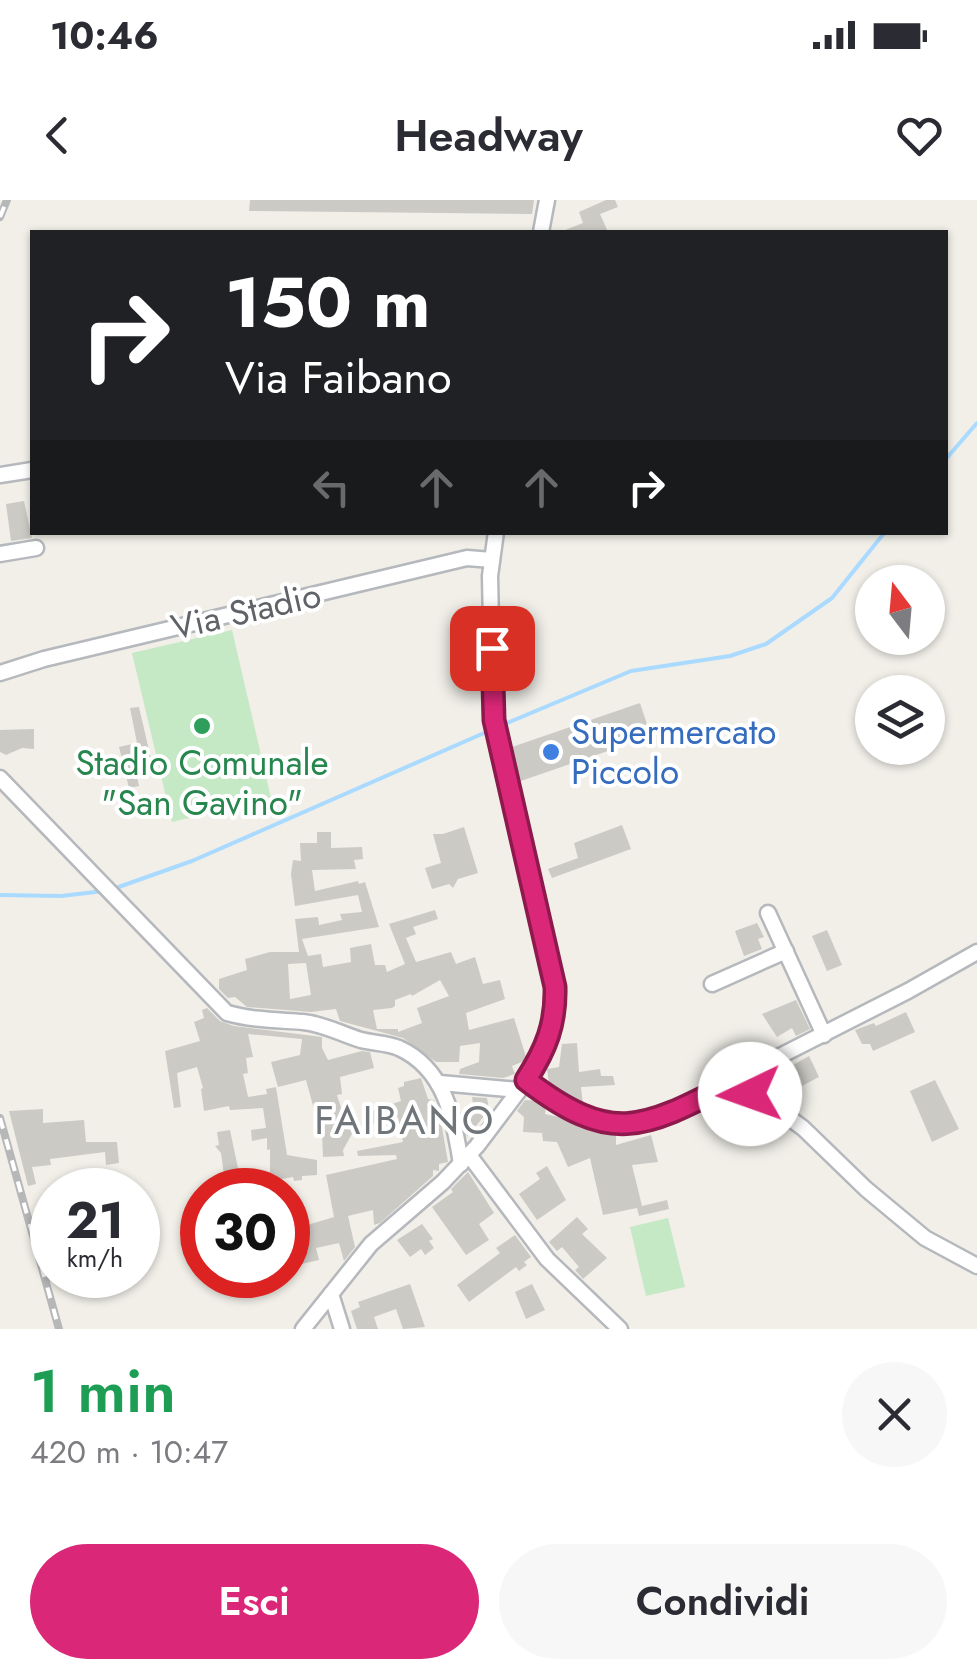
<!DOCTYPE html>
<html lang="it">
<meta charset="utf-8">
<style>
body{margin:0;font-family:Jost,sans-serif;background:#f7f7f7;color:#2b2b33;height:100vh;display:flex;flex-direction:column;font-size:38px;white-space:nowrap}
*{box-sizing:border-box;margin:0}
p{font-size:32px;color:#7c7c81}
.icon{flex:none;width:55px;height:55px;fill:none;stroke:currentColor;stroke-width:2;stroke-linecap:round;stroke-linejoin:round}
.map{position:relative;height:1129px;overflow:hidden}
.details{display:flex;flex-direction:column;background:#fff;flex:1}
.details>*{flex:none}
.hud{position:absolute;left:30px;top:30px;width:918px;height:305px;border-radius:0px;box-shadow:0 2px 8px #0004;background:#202124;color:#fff;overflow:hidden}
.needle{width:65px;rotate:344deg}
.fabs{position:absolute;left:855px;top:365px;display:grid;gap:20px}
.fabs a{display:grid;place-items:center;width:90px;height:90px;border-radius:50%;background:#fff;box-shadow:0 2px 8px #0004;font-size:50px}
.speed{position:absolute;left:30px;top:968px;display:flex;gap:20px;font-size:50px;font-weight:700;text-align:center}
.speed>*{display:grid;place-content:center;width:130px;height:130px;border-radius:50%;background:#fff;box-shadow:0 2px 8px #0004;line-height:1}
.speed small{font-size:25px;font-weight:400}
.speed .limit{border:15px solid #d22;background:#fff;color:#111}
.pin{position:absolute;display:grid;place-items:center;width:85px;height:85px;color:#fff;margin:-42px;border-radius:20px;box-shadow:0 5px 15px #0006}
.me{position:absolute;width:110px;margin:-55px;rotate:267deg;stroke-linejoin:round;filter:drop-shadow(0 0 8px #0008)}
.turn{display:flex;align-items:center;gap:35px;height:210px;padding:0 30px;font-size:45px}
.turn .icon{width:130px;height:130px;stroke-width:2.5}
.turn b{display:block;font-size:70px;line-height:85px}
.lanes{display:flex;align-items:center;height:95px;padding:0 30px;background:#0003;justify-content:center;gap:50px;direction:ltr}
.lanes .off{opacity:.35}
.round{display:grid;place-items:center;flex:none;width:105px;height:105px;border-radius:52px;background:#f7f7f7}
.overview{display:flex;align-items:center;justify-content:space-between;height:170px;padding:0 30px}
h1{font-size:60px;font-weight:600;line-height:75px;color:#1e9e55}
.primary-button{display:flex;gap:20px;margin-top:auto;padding:20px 30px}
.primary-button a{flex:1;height:115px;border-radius:60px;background:#db2777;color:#fff;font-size:40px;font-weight:600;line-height:115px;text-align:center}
.primary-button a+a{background:#f7f7f7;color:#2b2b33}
.status{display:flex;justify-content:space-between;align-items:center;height:70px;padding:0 50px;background:#fff;direction:ltr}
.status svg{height:28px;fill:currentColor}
header{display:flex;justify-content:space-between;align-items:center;height:130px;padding:0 30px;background:#fff;font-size:45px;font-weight:600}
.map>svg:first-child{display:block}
.green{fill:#c5e8c5}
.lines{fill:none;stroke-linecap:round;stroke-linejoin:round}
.stream{stroke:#aadaff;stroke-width:4}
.building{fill:#cccac5;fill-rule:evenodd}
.minor-casing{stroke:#b5b8bc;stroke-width:19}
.minor{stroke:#fff;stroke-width:14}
.rail-casing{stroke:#b6b7b8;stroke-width:8}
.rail{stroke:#fff;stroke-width:4;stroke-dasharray:11;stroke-linecap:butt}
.route-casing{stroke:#8e194d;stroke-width:25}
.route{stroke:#db2777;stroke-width:18}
.leisure-dot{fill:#2e9e5b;stroke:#fff;stroke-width:4}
.shop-dot{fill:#3f7fe0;stroke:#fff;stroke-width:4}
.labels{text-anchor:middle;stroke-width:8;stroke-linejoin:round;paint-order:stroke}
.street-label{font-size:35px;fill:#5f6368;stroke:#fff}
.shop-label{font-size:35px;fill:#366cbe;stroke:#fff;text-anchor:start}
.leisure-label{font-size:35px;fill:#27864d;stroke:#fff}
.quarter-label{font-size:40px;letter-spacing:2.5px;fill:#70757a;stroke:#fff}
</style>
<div class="status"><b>10:46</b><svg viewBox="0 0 49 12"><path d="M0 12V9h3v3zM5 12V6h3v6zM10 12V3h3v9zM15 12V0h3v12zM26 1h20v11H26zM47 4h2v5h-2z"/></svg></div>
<header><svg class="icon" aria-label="back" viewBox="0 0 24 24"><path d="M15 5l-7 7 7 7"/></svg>Headway<svg class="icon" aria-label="heart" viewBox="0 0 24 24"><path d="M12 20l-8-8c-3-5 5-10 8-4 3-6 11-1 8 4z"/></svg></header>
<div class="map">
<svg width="977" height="1129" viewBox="0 0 977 1129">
<rect width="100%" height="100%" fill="#f1efe8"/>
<g class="green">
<path d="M232 430 271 598 172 622 132 453Z"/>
<path d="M668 1018 685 1087 646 1096 630 1027Z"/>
</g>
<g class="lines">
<g class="stream">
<path d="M945 260 977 223"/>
<path d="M500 526 631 471 730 456 766 444 832 398 885 332"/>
<path d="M113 689 192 661 491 530"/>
<path d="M0 695 61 696 104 691"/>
</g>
</g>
<g class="building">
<path d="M250 0H534L532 14 249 11Z"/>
<path d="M606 0H615L618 7 600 14 608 32H560L583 23 579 12Z"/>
<path d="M24 301 32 338 11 341 6 304Z"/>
<path d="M640 503 651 536 518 582 512 547Z"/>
<path d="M139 507 154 572 137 577 139 586 129 588 119 547 137 543 130 508Z"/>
<path d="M34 529V549L22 548 6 555 0 552V530Z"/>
<path d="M622 625 631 649 552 678 548 669 578 658 574 643Z"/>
<path d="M464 627 478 673 458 679 453 688 449 684 432 689 425 668 441 663 433 634H443Z"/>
<path d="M317 632H331V648L362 647 363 659 354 660 356 669 312 670 315 691 358 681 359 684 365 682 379 727 302 739 308 756 321 754 323 767 351 762 350 748 371 744 375 765H385L387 772 405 764 389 724 435 710 438 719 413 727 416 734 406 738 416 762 451 752 456 764 475 757 483 784 500 780 505 799 466 813 469 830 514 818 527 860 512 866 515 874 503 878 459 874 460 869 479 862 480 843 460 846 459 862H436L403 838 340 821 336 809 311 812 247 807 235 797 228 798 219 789V779L247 770 245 759 270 752H299L295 719 318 717 319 725 342 720 340 714 362 712 358 695 295 706 291 674 293 660 301 661 300 643H317ZM306 763 311 795 290 799 288 764ZM440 780 449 796 417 808 422 823 398 832V829H377L373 810 392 808 395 806V800L411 794 412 796Z"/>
<path d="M757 723 764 737 758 739 762 749 744 756 735 731Z"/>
<path d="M827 730 842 765 827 771 812 736Z"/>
<path d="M796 800 810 829 796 836 792 828 777 837 762 814Z"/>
<path d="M207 808 220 821 234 826 322 837V848L328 860 362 851 370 852 374 868 340 877 342 894 337 895 347 926 357 925 343 950 344 956 323 957 322 930 320 931 306 880 278 887 271 862 300 855 302 839 248 834 253 857 246 858 248 873 243 874 248 897 267 894 266 889 276 887 287 955 317 960V975L302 976V980L294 981 293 977 276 980V990H265L264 980H270V949L267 950V938L252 941 251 930 266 928 263 908 230 910 229 906 204 911 201 889 203 888 197 867 177 873 181 907 174 908 165 851 200 841 194 822 204 818 202 810Z"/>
<path d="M906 812 915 832 873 851 870 844H862L855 830 874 823 876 826Z"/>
<path d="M577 843 579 872 600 869 601 876H613L615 885 581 887 583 905 549 883 547 869 559 867 562 844Z"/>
<path d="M809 856 819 877 802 886 801 884 779 897 758 885Z"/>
<path d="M421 878 428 899 434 900 440 916 448 962 439 964V971L433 970V976L380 1023 374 1025 373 1010 348 1016 355 1047 344 1061 339 1043 316 1048 319 1060 288 1067V1043L294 1041 291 1030 334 1017 326 975 397 959 396 955 358 956 357 951 403 942 398 917 368 925 364 914 401 901 398 888 404 886V882Z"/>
<path d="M935 880 959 929 932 942 910 891Z"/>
<path d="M472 897 487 898 489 910 467 937 462 914 474 912Z"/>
<path d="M525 900 539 901 546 906 545 914 563 918 578 927 616 935V945L651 935 658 962 632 965 642 1006 667 1000 669 1009 639 1016 637 1008 603 1015 590 958 568 967 557 942 543 941 542 933 523 932 524 917 517 911Z"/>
<path d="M43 909V923L84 920 86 942H117L119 963 106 965 105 952 50 959 51 965 32 967 36 984 28 986 9 911Z"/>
<path d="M230 930 239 973 224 975 221 953 215 946 219 945 217 932Z"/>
<path d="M547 966 566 1000 537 1020 519 994 540 979 536 973Z"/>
<path d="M468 972 494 1013 479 1024 489 1040 466 1055 432 1007 453 992 451 989Z"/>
<path d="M577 1017 588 1029 582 1034 607 1058 583 1079 575 1070 579 1067 562 1047 557 1051 549 1042Z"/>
<path d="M422 1024 433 1039 429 1041 434 1048 425 1055 421 1049 410 1057 397 1040Z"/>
<path d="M515 1035 531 1057 524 1062 527 1065 519 1071 516 1067 469 1102 457 1085 500 1053 496 1048Z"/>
<path d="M410 1084 425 1127 403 1129 396 1109 374 1117 378 1129H357L351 1111 360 1107 358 1102Z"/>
<path d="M532 1084 545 1110 526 1119 515 1092Z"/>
</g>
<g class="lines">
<g class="minor-casing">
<g id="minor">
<path d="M541 32 547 0"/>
<path d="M0 275 32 270"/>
<path d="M0 354 36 348"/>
<path d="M0 473 44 459 467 358 492 360"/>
<path d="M0 578 227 813C252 820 277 820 303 822 324 824 341 834 361 840 373 843 387 843 399 848 445 869 454 918 461 964"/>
<path d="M768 713 824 835"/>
<path d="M712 784 786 751"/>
<path d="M527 880 581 917 616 925 662 916 908 791 977 752"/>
<path d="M440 883 519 890"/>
<path d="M730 884 770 904 803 928 866 989 925 1038 977 1066"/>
<path d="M469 955 547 1059 620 1129"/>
<path d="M331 1094 342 1129"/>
<path d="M303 1129 371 1044 443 982 477 946 527 880 544 852 552 829 555 787 493 520 490 376 496 332"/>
</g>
</g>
<use href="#minor" class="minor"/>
<g class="rail-casing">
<g id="rail">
<path d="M0 17 7 0"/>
<path d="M0 918 59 1129"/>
</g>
</g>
<use href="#rail" class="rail"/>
</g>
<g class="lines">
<g class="route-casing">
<path id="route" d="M492 448 494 520 555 787C556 824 546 849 526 880 611 945 641 930 730 884L750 894"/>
</g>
<use href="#route" class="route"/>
</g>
<circle class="leisure-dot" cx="202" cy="526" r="10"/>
<circle class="shop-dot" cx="551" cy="552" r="10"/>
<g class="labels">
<g class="street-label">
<text transform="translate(246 411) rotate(-13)" y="12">Via Stadio</text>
</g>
<g class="shop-label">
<text x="571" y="544">Supermercato<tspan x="571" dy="40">Piccolo</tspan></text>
</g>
<g class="leisure-label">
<text x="202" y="575">Stadio Comunale<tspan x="202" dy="40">"San Gavino"</tspan></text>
</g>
<g class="quarter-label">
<text x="405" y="934">FAIBANO</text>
</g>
</g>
</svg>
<div class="fabs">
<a><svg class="needle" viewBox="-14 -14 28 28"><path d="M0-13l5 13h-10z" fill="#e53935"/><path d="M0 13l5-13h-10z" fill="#7c7c81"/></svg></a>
<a><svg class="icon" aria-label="layers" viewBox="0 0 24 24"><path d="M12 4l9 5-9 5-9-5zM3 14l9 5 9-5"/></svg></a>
</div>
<div class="speed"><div>21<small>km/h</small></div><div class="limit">30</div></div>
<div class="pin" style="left:492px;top:448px;background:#d93025"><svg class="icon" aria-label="arrive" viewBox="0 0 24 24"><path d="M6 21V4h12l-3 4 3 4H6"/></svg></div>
<svg class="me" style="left:750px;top:894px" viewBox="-20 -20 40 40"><circle r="19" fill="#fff"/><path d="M0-13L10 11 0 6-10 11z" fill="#db2777"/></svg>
<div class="hud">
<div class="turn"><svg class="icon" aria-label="right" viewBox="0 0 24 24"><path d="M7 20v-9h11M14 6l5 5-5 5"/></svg><div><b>150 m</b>Via Faibano</div></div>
<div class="lanes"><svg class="icon off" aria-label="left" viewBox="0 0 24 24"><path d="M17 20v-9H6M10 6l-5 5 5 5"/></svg><svg class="icon off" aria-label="ahead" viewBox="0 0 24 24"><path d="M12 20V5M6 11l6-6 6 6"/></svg><svg class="icon off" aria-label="ahead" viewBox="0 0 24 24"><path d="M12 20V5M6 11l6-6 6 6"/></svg><svg class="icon" aria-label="right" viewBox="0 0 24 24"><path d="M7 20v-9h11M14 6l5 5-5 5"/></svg></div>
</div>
</div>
<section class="details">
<div class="overview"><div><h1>1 min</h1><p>420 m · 10:47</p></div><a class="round"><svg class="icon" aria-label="close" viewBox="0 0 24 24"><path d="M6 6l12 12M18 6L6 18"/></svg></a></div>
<div class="primary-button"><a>Esci</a><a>Condividi</a></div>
</section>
